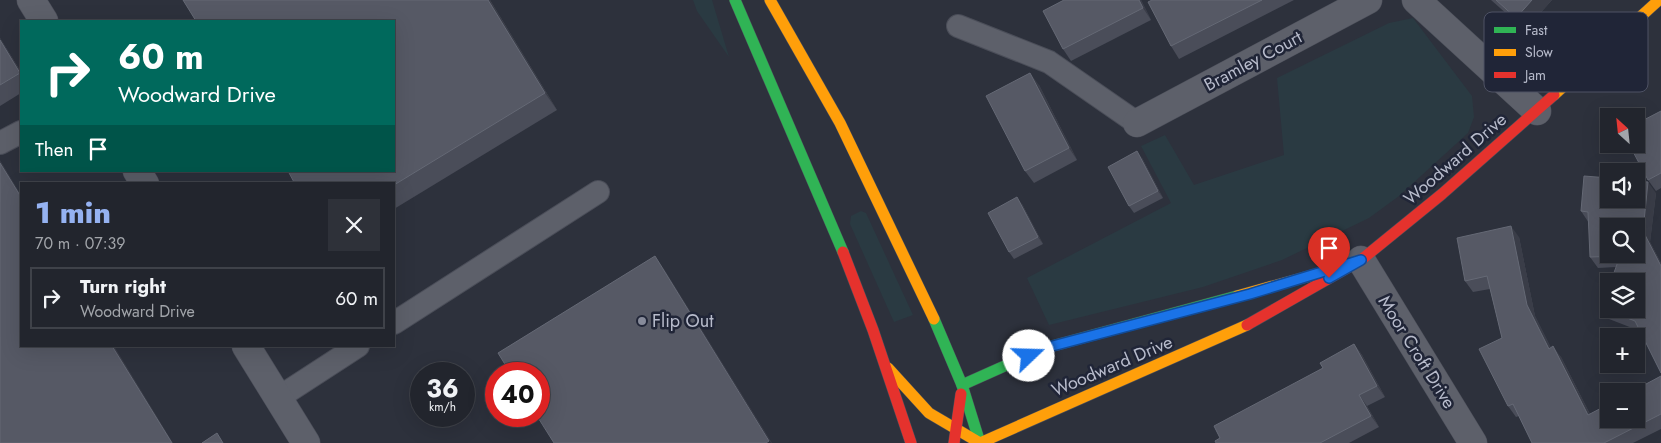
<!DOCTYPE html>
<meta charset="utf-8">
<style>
body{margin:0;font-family:Jost,sans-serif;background:#2e3139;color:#f1f3f6;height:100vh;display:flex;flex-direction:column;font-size:19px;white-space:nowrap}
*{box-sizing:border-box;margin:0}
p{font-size:16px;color:#a2a5aa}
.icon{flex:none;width:28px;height:28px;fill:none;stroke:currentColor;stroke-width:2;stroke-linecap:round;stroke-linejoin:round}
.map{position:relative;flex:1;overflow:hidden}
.details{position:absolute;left:20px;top:182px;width:375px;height:165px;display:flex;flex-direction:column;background:#22252d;border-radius:0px;box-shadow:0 5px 20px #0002,0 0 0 1px #3f4249}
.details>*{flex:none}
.top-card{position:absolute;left:20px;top:20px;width:375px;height:152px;border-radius:0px;box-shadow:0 5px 20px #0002,0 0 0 1px #3f4249;background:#00695c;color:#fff;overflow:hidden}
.needle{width:32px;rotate:333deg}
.controls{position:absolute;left:1600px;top:108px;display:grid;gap:10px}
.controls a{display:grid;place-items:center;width:45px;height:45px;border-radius:0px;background:#22252d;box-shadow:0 5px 20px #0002,0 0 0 1px #3f4249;font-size:25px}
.speed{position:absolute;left:410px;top:362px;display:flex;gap:10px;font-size:25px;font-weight:700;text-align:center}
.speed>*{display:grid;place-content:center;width:65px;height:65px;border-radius:50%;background:#22252d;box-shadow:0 5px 20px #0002,0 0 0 1px #3f4249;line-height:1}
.speed small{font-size:12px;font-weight:400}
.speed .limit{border:8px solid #d22;background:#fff;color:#111}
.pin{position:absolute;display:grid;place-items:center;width:42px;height:42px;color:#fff;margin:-51px -21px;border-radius:50% 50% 50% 0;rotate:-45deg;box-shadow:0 0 5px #0007}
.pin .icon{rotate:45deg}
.me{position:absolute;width:55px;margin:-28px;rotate:69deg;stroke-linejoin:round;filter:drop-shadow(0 0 4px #0008)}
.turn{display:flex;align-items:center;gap:18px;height:105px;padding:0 15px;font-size:22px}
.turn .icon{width:65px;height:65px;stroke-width:2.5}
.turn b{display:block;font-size:35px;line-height:42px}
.then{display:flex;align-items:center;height:48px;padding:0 15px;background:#0003;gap:10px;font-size:19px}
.round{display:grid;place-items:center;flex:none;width:52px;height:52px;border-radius:0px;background:#2e3139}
.overview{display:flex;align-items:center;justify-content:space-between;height:85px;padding:0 15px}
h1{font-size:30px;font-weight:800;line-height:38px;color:#95b2f1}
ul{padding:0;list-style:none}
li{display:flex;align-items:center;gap:15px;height:62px;margin:0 10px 8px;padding:0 5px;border:2px solid #3f4249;border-radius:0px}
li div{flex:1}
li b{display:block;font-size:19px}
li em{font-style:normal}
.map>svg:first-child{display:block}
.green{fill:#2a3a42}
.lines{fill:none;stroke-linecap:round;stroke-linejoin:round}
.lane-casing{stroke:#4b4e59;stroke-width:24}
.street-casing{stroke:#4b4e59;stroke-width:29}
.fast-casing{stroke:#4b4e59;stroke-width:12}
.slow-casing{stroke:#4b4e59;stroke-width:12}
.jam-casing{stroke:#4b4e59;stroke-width:12}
.lane{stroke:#5d606a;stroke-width:22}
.street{stroke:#5d606a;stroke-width:28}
.fast{stroke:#30b455;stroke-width:11}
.slow{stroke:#ff9f0a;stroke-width:11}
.jam{stroke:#e5322d;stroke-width:11}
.wall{fill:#4a4d59}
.shaded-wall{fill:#3a3d48}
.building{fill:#565965;stroke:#656975;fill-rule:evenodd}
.route-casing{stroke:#114b97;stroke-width:12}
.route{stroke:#1a73e8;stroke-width:9}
.poi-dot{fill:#878b9a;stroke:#202537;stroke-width:2}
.labels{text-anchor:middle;stroke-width:5;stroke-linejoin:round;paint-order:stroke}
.street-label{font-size:18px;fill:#b8bccc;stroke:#202537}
.poi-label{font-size:18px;fill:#b8bccc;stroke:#202537;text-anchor:start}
.key{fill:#202537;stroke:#4e5264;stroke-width:1}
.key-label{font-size:14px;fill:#b8bccc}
</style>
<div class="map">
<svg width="1661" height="443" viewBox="0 0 1661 443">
<rect width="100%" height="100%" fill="#2d313c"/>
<g class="green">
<path d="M693 0H712L729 57 697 11Z"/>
<path d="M1413 18 1472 96 1474 117 1468 133 1399 196 1369 218 1282 260 1203 287 1049 325 1027 278 1171 203 1141 146 1165 135 1194 185 1284 155 1277 78 1389 23Z"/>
<path d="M861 211 866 213 913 315 894 322 850 224 851 216Z"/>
</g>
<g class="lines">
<g class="lane-casing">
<g id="lane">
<path d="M958 26 1049 62 1137 123"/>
<path d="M0 143 21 132"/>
<path d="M394 323 598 192"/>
<path d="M278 398 358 346"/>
</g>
</g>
<g class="street-casing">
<g id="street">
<path d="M31 0 44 21"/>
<path d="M1416 0 1537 111"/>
<path d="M1137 123 1368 0"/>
<path d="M137 171 145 184"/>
<path d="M1361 260 1473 443"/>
<path d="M246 346 306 443"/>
</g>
</g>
<g class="fast-casing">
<g id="fast">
<path d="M735 0 843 252"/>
<path d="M934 319 962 385 980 443"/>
<path d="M962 385 1045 348 1237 296"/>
</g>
</g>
<g class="slow-casing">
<g id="slow">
<path d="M770 0 840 123 934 319"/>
<path d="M1554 95 1659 0"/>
<path d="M1237 296 1313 275"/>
<path d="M888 368 929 413 980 443 1247 325"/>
</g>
</g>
<g class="jam-casing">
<g id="jam">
<path d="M843 252 873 330 911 443"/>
<path d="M1247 325 1361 260 1442 194 1554 95"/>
<path d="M954 443 961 394"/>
</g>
</g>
<use href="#lane" class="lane"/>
<use href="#street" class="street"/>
<use href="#fast" class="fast"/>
<use href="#slow" class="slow"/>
<use href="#jam" class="jam"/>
</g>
<g class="wall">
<path d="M490 0 557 110 394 209V184Z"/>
<path d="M1141 0 1151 20 1071 61 1063 49Z"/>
<path d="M1152 0H1294L1179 59 1171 46Z"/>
<path d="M1491 0H1552L1525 30Z"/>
<path d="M0 38 21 72V93L0 106Z"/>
<path d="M1039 85 1077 160 1034 183 1025 171Z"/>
<path d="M1661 111V188L1656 191 1648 180Z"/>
<path d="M1142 158 1163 198 1134 213 1129 206Z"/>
<path d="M1656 193 1650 242 1661 263V373L1640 331 1609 319 1601 308 1616 267 1598 268 1590 257 1589 223 1581 211Z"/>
<path d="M1022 204 1043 244 1014 259 1009 252Z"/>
<path d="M1519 237 1535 316 1551 348 1561 357 1590 414 1661 376V429L1633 443H1532L1519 416 1516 417 1508 406 1502 338 1490 289 1473 292 1465 281Z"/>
<path d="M1354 344 1362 355 1385 397 1367 406 1379 427 1349 443H1216L1220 438 1323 368Z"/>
</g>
<g class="shaded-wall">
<path d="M488 0H490L557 110 545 93Z"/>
<path d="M1139 0H1141L1151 20 1143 8Z"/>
<path d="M1532 0H1552L1525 30 1516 18Z"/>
<path d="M0 38 21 72V74L0 40Z"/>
<path d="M1030 73 1039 85 1077 160 1069 148Z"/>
<path d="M1137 151 1142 158 1163 198 1158 191Z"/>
<path d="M0 160 21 195V197L0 163Z"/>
<path d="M1648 182 1656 193 1650 242 1661 263V266L1643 231Z"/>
<path d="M1017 197 1022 204 1043 244 1038 237Z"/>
<path d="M1511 226 1519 237 1535 316 1557 360 1549 349 1527 305Z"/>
<path d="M655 256 666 272 772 443H771Z"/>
<path d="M1354 344 1362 355 1385 397 1377 386Z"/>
<path d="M112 346H114L173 443H172Z"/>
<path d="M1553 346 1561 357 1596 426 1588 415Z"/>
<path d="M1359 395 1367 406 1379 427 1371 416Z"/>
</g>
<g class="building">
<path d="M183 0H488L545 93 394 185V184H295L288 171H394V21H196Z"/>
<path d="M1064 0H1139L1143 8 1063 49 1043 11Z"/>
<path d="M1152 0H1262L1171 46 1148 2Z"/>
<path d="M1496 0H1532L1516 18Z"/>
<path d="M0 40 20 73 0 85Z"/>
<path d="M1030 73 1069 148 1025 171 986 96Z"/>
<path d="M1661 111V173L1648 180 1629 144H1636V124Z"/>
<path d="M1137 151 1158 191 1129 206 1108 167Z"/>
<path d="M0 163 21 197V346H112L172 443H0Z"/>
<path d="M1584 176 1609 178V199H1636V181L1648 182 1643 231 1661 266V373L1635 321 1601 308 1609 287V309H1636V281H1611L1620 256 1590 257 1588 212 1581 211ZM1609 226H1636V254H1609Z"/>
<path d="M1017 197 1038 237 1009 252 988 213Z"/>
<path d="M1511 226 1527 305 1549 349 1553 346 1588 415 1609 404V419H1636V391H1633L1661 376V414L1604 443H1532L1513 404 1508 406 1479 349 1502 338 1487 276 1465 281 1457 238Z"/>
<path d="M655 256 769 441 766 443H554L537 416H539V374H511L498 353Z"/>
<path d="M1354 344 1377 386 1359 395 1371 416 1320 443H1216L1215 441 1220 438 1214 426 1323 368 1320 363Z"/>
<path d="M217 433 223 443H202Z"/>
</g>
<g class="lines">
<g class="route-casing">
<path id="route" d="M1029 356 1045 348 1250 294 1361 260 1329 278"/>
</g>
<use href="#route" class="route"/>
</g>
<circle class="poi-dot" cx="642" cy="321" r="5"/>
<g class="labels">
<g class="street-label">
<text transform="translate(1253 61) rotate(-28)" y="6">Bramley Court</text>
<text transform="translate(1455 159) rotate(-41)" y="6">Woodward Drive</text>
<text transform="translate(1417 352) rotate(58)" y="6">Moor Croft Drive</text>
<text transform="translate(1112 366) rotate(-23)" y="6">Woodward Drive</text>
</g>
<g class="poi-label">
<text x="652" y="327">Flip Out</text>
</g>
</g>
<rect x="1484" y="12" width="164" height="80" rx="8" class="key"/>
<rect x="1494" y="27" width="22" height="6" fill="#30b455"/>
<rect x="1494" y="49" width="22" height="7" fill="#ff9f0a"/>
<rect x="1494" y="72" width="22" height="6" fill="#e5322d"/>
<g class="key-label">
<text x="1525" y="35">Fast</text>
<text x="1525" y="57">Slow</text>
<text x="1525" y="80">Jam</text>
</g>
</svg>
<div class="controls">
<a><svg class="needle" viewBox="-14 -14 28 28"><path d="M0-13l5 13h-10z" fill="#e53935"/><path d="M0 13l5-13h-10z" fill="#a2a5aa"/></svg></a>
<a><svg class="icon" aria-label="sound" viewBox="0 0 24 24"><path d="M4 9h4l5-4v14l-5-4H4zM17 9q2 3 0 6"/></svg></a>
<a><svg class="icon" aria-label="search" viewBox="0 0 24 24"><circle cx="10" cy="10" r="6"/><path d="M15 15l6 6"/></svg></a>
<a><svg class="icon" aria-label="layers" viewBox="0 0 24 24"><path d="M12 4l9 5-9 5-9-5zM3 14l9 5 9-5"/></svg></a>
<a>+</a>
<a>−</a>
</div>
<div class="speed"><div>36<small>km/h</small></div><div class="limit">40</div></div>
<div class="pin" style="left:1329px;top:278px;background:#d93025"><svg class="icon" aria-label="arrive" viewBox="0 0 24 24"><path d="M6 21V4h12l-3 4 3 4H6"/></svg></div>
<svg class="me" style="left:1029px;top:356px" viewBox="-20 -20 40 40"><circle r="19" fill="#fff"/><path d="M0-13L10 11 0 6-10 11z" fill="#1a73e8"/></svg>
<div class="top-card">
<div class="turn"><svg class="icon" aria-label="right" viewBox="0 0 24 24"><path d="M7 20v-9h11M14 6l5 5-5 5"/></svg><div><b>60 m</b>Woodward Drive</div></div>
<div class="then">Then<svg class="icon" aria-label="arrive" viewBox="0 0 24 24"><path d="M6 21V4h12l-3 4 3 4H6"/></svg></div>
</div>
<section class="details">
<div class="overview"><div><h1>1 min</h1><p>70 m · 07:39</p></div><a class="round"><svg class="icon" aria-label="close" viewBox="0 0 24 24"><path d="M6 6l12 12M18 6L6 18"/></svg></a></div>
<ul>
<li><svg class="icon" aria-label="right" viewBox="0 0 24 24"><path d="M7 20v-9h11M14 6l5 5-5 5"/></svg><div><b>Turn right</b><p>Woodward Drive</p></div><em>60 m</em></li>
</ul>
</section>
</div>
